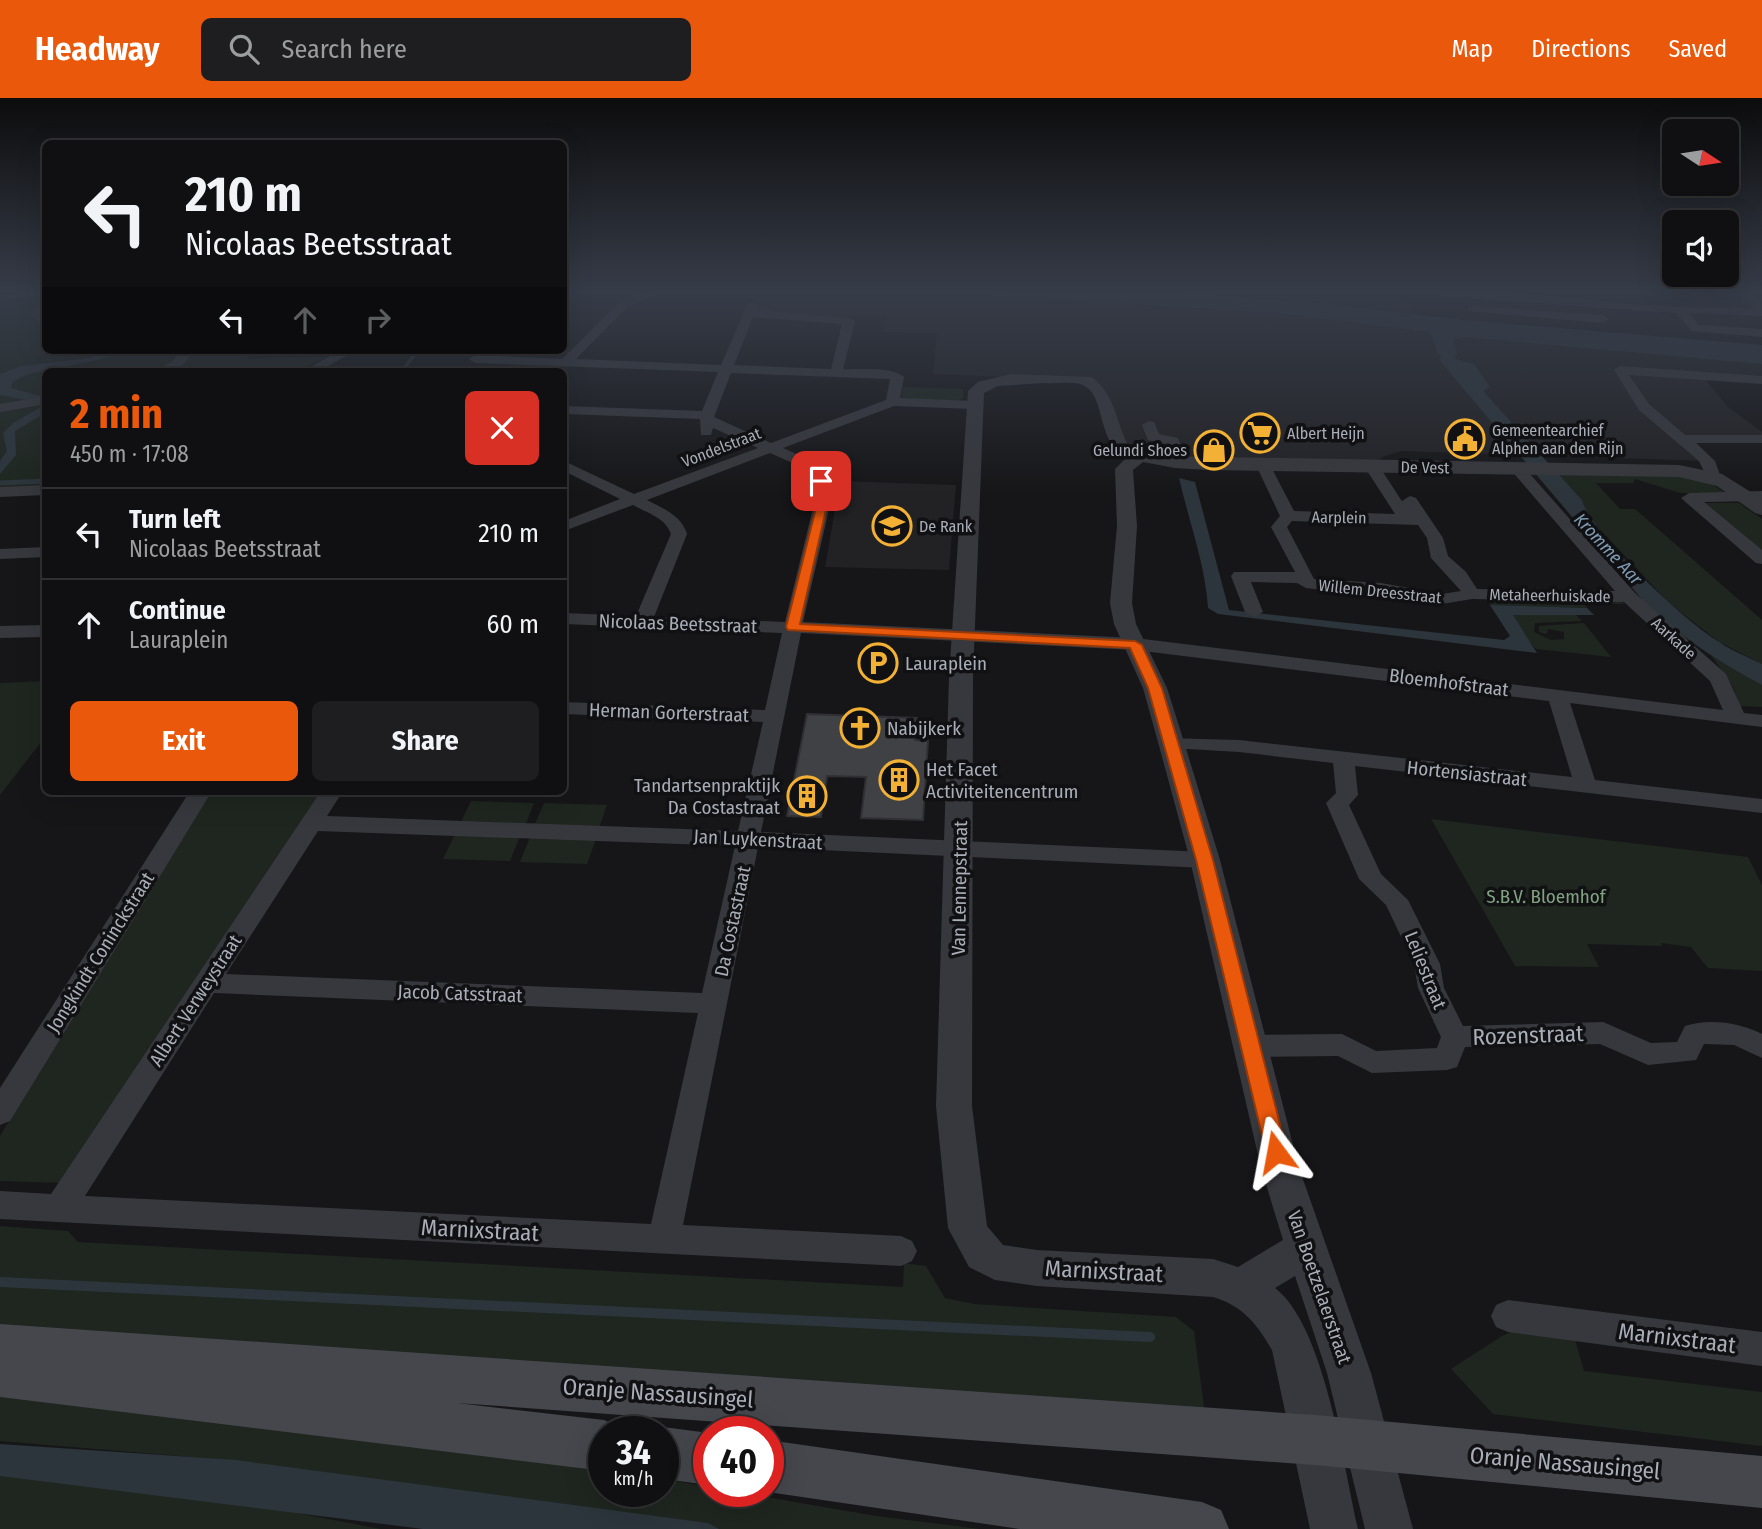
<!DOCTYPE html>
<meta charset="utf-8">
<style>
body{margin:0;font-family:"Fira Sans Condensed",sans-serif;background:#1e1e20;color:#f1f3f6;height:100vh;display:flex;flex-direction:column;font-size:26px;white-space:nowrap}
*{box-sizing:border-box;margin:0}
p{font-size:23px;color:#9c9d9f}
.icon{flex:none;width:38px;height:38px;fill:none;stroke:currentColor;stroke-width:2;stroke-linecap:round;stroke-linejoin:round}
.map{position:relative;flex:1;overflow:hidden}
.sheet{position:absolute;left:42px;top:270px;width:525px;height:427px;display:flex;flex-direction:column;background:#101012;border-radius:10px;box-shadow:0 7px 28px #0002,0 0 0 2px #303032}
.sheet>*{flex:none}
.hud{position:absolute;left:42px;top:42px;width:525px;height:214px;border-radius:10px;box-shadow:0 7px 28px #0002,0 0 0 2px #303032;background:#101012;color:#f1f3f6;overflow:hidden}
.needle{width:46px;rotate:102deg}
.controls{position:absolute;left:1662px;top:21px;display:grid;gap:14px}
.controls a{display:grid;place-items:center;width:77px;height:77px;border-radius:10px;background:#101012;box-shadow:0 7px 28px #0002,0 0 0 2px #303032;font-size:35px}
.speed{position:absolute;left:588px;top:1318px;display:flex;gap:14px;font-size:35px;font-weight:700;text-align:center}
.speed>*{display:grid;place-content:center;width:91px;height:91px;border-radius:50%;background:#101012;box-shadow:0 7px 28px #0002,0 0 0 2px #303032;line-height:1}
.speed small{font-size:18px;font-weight:400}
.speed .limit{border:10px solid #d22;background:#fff;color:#111}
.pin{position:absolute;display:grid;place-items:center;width:60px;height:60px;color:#fff;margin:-30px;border-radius:14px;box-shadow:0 4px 10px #0006}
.me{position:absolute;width:77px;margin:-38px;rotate:347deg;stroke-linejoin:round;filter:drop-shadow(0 0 5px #0008)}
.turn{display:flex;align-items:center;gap:24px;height:147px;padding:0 28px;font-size:32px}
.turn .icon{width:91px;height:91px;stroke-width:2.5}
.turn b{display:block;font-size:49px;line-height:60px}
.lanes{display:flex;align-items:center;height:66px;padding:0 28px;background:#0003;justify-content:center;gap:35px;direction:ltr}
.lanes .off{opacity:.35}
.round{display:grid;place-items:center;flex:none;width:74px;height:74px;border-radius:10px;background:#1e1e20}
.head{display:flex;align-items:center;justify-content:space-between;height:119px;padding:0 28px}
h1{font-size:42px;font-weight:700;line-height:52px;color:#ea580c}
.action{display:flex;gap:14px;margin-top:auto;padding:14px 28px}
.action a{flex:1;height:80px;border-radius:10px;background:#ea580c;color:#fff;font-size:28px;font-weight:700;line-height:80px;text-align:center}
.action a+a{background:#1e1e20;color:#f1f3f6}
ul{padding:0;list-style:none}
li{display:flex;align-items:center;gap:21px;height:91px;padding:0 28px;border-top:2px solid #303032}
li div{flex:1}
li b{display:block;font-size:26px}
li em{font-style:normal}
header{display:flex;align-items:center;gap:42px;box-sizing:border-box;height:98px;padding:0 35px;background:#ea580c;color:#fff}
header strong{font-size:33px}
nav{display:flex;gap:38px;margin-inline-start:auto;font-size:24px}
.search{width:490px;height:63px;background:#1e1e20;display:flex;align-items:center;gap:18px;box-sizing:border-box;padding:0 24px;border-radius:10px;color:#9c9d9f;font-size:26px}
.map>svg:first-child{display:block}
.built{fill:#222225}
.green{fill:#1e261f}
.water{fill:#2c353c}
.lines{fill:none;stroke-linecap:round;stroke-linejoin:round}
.stream-far2{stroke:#2c353c;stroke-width:3.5}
.stream-far1{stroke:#2c353c;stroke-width:5}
.stream{stroke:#2c353c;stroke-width:10}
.building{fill:#404145;stroke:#303034;stroke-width:2}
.minor{fill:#37383d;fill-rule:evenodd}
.tertiary{fill:#37383d;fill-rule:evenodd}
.secondary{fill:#45474d;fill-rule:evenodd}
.route{fill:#ea580c;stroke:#983908;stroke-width:2}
.labels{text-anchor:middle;stroke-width:7;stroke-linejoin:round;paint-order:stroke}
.far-poi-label{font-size:16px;fill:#a8adb8;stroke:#111113;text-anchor:start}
.far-street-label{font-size:16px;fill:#a8adb8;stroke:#111113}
.far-water-label{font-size:18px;font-style:italic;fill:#7f9bb3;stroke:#111113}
.street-label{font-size:19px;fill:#a8adb8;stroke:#111113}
.poi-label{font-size:19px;fill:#a8adb8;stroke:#111113;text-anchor:start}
.park-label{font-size:19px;fill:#7fa381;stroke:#111113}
.near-street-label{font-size:23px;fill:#a8adb8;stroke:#111113}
</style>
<header>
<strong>Headway</strong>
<div class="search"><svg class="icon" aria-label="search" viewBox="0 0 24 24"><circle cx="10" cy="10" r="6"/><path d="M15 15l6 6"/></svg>Search here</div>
<nav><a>Map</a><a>Directions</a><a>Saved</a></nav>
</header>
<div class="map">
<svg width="1762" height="1431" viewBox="0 0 1762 1431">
<rect width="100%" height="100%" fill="#161618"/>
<g class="built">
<path d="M759 195H1401L1422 232 1762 262V284L1704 280 1728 309 1762 334V338L1681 337 1710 363 1401 353 1382 359 1376 365 1156 360 1127 347 1117 318 1098 289 1076 282 933 276 937 235 883 234 886 219 850 218 847 221 750 214Z"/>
<path d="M840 383 956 387 949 472 825 469Z"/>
</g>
<g class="green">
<path d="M45 197 46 252H254L247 261 326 259 299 273H46L45 390 0 392V204Z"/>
<path d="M903 289 963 291V300L958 303 906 301 901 299Z"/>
<path d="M1557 375 1690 378 1710 385 1726 395H1680L1635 381 1633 385H1596L1620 411H1635L1762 522V566L1719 544 1668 504 1595 426 1585 412 1582 402Z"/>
<path d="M1699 405H1739L1762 421V456Z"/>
<path d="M1484 500 1621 502 1624 506 1585 505 1587 510 1490 507Z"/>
<path d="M1513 517H1576L1582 523 1535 525 1534 534 1551 542 1564 541V534L1548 531 1547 536 1556 539 1539 534V528L1584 525 1611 559 1536 551 1521 534Z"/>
<path d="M1711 557 1762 587V609L1740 608 1733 589Z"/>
<path d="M45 583V639L0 697V585Z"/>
<path d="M210 693H325L64 1085 0 1083V1038Z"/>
<path d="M471 703 534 705 525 728 460 726Z"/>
<path d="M544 705 607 707 599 730 534 728Z"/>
<path d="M1431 721 1748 759 1762 787V873L1708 870 1691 849 1661 845 1662 848 1587 846 1599 869 1515 868Z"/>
<path d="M455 736 520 738 510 763 443 761Z"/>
<path d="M530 739 596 741 587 766 520 764Z"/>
<path d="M0 1128 68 1133 78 1144 903 1189 904 1165 926 1168 945 1200 974 1206 1176 1219 1194 1233 1205 1316 0 1227Z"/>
<path d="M1517 1231 1574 1238 1584 1273 1762 1294V1348L1493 1316 1451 1271 1502 1238Z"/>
<path d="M0 1294 604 1371V1393H663V1381L709 1389V1393H732L876 1418 980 1431H589L216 1361 0 1343Z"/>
<path d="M0 1376 244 1405 381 1431H0Z"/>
</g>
<g class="water">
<path d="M963 195H1171L1320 205 1464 222 1762 247V266L1464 239 1453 242 1458 257H1454L1455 261 1474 266 1490 289 1483 293 1582 402C1592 437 1686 524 1719 544 1732 553 1748 559 1762 566V587C1719 564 1680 539 1645 505L1440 263 1441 256H1438L1430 234 1287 216Z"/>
<path d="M97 252H144L29 276 13 283 11 290 45 299V315L15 333 16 357 0 376V363L7 353 3 335 13 325 41 309V305L0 297V276L22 268 89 260 97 256Z"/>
<path d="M1179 380 1195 384 1229 512 1504 542 1510 538 1490 507 1587 510 1594 517H1513L1537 555 1218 516 1208 510C1205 465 1189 424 1179 380Z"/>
<path d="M0 1346 236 1362 708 1425 719 1431H423L0 1378Z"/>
</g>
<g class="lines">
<path class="stream-far2" d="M402 273 418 252"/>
<path class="stream-far1" d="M0 385 46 383"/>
<path class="stream" d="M0 1184 1150 1239"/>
</g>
<path class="building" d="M807 616 917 620 915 642 928 643 923 722 861 720 866 679 827 678 821 719 787 718Z"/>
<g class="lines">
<g class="minor">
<path d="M46 195 41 198 0 202V196Z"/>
<path d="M641 195H653L647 202 629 207 576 261 721 267 748 205 752 204 758 207 756 212 853 221 855 223 843 271C861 272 890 268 904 279L900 300 974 303 981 307 974 311 894 308 783 350 823 368 831 376 829 383 834 390 803 524 1135 540 1723 612 1710 583 1624 504 1472 501 1442 506 1381 495H1348L1306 490 1297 485 1251 484 1263 514 1254 519 1245 514 1231 478 1234 474H1295L1271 429 1280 418 1256 367 1263 363 1270 367 1294 413 1395 416 1364 368 1367 365H1377L1411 417 1402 403 1410 398 1416 400 1443 440 1448 458 1466 474 1477 491 1615 493 1510 371 1518 366 1523 368 1635 495 1726 576 1744 615 1762 617V629L1570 605 1595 682 1762 701V715L1355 668 1358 697 1349 707 1381 776 1408 802 1440 866 1444 890 1463 928 1603 924 1651 945 1677 944 1685 928C1710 920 1740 925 1762 936V960L1734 947 1704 946 1696 962 1648 967 1600 946 1465 949 1457 969 1447 972 1372 975 1338 958 1251 959 1241 956 1237 948 1241 940 1251 937 1342 936 1376 953 1437 950 1441 939 1418 890 1414 866 1386 807 1359 781 1326 705 1336 695 1333 665 1239 654 1171 650 1164 648 1160 644 1164 640 1239 642 1572 679 1549 603 1135 552 801 535 761 734 1205 754 1213 756 1217 762 1213 768 1205 770 758 749 683 1127 901 1138 912 1143 917 1153 912 1163 901 1168 0 1121V1093L51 1096 321 693H343L327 718 738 733 763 624 564 616V604L765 612 782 535 564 526V515L636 518 671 436C666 420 647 415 633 407L564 433V423L620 401 564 373V363L634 396 758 350 713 330 711 337H701L700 321 564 316V308L702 313 718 274 475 265 469 261 475 257 562 261 621 203ZM753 219 842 226 831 271 734 267ZM731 275 890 281 886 302 771 345 714 319ZM770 355 813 374 815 377 813 383 818 390 785 524 654 519 687 436C681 417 664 411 647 402ZM1292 423 1418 427 1427 440 1431 460 1461 493 1442 496 1381 485 1314 481 1287 429ZM318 733 735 748 702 895 226 876ZM214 895 698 915 651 1126 85 1098Z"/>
<path d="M1434 195C1496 190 1559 199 1621 205 1665 210 1710 209 1755 211L1738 195H1750L1762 206V218L1689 215 1699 227 1762 231V239L1692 233 1676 215 1440 198Z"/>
<path d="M46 201 43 214 46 228 31 218 33 211Z"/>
<path d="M1473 208 1603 217 1609 221 1603 225 1469 213 1467 211Z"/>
<path d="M182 252H194C180 273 177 273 152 273L172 264Z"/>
<path d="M341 252H357L319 273H303Z"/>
<path d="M1620 268 1762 278V286L1629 277 1649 306 1685 337H1762V345H1696L1715 363 1720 377 1717 380H1707L1699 363 1639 312 1614 272Z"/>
<path d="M46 298V306L0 314V306Z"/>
<path d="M1149 323 1154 324 1159 336 1178 340 1188 365 1186 368H1176L1167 346 1148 342 1142 327Z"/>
<path d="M46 387V397L0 399V389Z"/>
<path d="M1762 393V403L1704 404 1762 452V466L1756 465 1681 400 1689 395Z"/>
<path d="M46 449V459L0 461V451Z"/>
<path d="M46 527V539L0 540V528Z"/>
<path d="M190 693H212L10 1023 0 1027V990Z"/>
<path d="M1508 1202 1762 1234V1268L1508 1234 1496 1229 1491 1218 1496 1207Z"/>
</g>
<path class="tertiary" d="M1011 276 1092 279C1114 296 1116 321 1127 345L1147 354 1164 358 1679 367 1722 376 1762 401V417L1755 415 1717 388 1679 379 1210 372 1175 370 1143 364 1133 372 1137 428 1132 505 1136 526 1167 590 1184 644 1220 762 1299 1070 1371 1275 1413 1431H1365L1327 1275 1295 1178 1275 1190C1324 1227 1344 1370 1358 1431H1310L1272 1252C1257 1226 1243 1208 1213 1199L1037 1188 995 1182 969 1169 948 1130 936 1008 949 579 968 293 978 284ZM1044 285C1055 286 1073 283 1083 287 1107 298 1095 344 1127 359L1115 371 1117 428 1110 505 1114 526 1143 590 1158 644 1190 762 1261 1070 1283 1142 1238 1169 1213 1161 1037 1152 1003 1147 987 1128 972 1008 973 579 984 295 998 288Z"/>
<g class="secondary">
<path d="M0 1226 1315 1317 1762 1358V1410L1315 1367 457 1305 604 1322 622 1330 624 1334H604V1373L0 1299Z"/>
<path d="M663 1329 709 1335V1387L663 1381V1334H653Z"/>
<path d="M768 1342 1202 1404 1221 1412 1229 1431H1020L768 1394Z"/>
</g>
</g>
<linearGradient id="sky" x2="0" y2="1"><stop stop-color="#0c0c0d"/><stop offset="0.49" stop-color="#363c48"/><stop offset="1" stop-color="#363c48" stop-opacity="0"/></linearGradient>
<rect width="1762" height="395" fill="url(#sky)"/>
<path class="route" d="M817 381H825L831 390 800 526 1135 543 1142 547 1162 590 1213 762 1287 1054 1284 1060 1276 1063 1269 1060 1266 1054 1196 762 1148 590 1130 550 788 532 786 529 819 398Z"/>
<defs>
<g id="supermarket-ring" transform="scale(2.0125)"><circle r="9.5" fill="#111113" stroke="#f2b134" stroke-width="1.5"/><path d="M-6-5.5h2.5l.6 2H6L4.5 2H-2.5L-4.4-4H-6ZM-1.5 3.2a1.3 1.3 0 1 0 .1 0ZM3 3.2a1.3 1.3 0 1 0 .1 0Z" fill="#f2b134"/></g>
<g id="civic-ring" transform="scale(2.0125)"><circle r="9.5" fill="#111113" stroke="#f2b134" stroke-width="1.5"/><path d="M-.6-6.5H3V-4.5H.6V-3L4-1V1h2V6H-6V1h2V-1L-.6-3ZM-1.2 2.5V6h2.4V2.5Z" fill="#f2b134"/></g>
<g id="shop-ring" transform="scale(2.0125)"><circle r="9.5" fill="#111113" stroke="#f2b134" stroke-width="1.5"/><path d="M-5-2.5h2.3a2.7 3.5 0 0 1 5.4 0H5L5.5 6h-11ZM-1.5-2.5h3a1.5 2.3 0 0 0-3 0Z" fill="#f2b134"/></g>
<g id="school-ring" transform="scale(2.0125)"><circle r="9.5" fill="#111113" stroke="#f2b134" stroke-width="1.5"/><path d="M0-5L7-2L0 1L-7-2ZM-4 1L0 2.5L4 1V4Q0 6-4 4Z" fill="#f2b134"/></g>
<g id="parking-ring" transform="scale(2.0125)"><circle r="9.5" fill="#111113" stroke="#f2b134" stroke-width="1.5"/><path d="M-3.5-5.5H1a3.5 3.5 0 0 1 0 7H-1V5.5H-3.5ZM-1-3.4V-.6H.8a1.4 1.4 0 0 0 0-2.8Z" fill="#f2b134"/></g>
<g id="church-ring" transform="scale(2.0125)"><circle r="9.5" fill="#111113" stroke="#f2b134" stroke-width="1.5"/><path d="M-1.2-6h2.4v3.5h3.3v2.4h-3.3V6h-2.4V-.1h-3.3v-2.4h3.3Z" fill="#f2b134"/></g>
<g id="building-ring" transform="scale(2.0125)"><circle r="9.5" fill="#111113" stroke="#f2b134" stroke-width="1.5"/><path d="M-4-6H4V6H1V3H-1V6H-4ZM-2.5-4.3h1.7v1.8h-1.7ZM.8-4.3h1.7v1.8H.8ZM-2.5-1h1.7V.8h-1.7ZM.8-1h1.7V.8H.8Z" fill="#f2b134"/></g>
</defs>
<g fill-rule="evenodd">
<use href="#supermarket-ring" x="1260" y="335"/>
<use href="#civic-ring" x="1465" y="341"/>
<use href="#shop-ring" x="1214" y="352"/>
<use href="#school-ring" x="892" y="428"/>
<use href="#parking-ring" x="878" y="565"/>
<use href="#church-ring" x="860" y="630"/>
<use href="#building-ring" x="899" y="682"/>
<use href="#building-ring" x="807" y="698"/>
</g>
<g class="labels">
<g class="far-poi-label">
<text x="1492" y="338">Gemeentearchief<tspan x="1492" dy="18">Alphen aan den Rijn</tspan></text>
<text x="1287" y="341">Albert Heijn</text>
<text x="1187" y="358" text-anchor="end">Gelundi Shoes</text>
<text x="919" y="434">De Rank</text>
</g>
<g class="far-street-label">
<text transform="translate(721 349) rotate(-21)" y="6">Vondelstraat</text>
<text transform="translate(1425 369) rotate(1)" y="6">De Vest</text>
<text transform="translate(1339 419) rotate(1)" y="6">Aarplein</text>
<text transform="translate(1380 493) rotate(6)" y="6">Willem Dreesstraat</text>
<text transform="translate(1550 497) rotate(1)" y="6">Metaheerhuiskade</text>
<text transform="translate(1674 540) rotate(42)" y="6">Aarkade</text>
</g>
<g class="far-water-label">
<text transform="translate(1608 451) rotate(47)" y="6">Kromme Aar</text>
</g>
<g class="street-label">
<text transform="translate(678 525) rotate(2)" y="7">Nicolaas Beetsstraat</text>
<text transform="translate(1449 584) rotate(7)" y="7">Bloemhofstraat</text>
<text transform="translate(669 614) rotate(2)" y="7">Herman Gorterstraat</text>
<text transform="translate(1467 675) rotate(6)" y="7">Hortensiastraat</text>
<text transform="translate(758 741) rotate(3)" y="7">Jan Luykenstraat</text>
<text transform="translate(959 790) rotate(-89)" y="7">Van Lennepstraat</text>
<text transform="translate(732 823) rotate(-78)" y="7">Da Costastraat</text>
<text transform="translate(100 854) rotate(-58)" y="7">Jongkindt Coninckstraat</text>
<text transform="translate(1426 872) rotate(68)" y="7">Leliestraat</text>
<text transform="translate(460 895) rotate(2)" y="7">Jacob Catsstraat</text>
<text transform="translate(195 902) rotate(-57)" y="7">Albert Verweystraat</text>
<text transform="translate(1320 1189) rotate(71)" y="7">Van Boetzelaerstraat</text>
</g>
<g class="poi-label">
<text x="905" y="572">Lauraplein</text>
<text x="887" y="637">Nabijkerk</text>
<text x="926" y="678">Het Facet<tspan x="926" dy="22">Activiteitencentrum</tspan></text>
<text x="780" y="694" text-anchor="end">Tandartsenpraktijk<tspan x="780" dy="22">Da Costastraat</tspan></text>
</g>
<g class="park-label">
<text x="1546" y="805">S.B.V. Bloemhof</text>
</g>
<g class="near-street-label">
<text transform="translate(1528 937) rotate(-2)" y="8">Rozenstraat</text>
<text transform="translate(480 1132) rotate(3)" y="8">Marnixstraat</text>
<text transform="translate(1104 1173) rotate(3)" y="8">Marnixstraat</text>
<text transform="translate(1677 1240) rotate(7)" y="8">Marnixstraat</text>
<text transform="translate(658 1295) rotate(4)" y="8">Oranje Nassausingel</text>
<text transform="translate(1565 1365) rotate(5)" y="8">Oranje Nassausingel</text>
</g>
</g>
</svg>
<div class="controls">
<a><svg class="needle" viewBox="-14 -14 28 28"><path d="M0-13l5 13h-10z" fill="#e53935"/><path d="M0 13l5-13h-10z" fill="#9c9d9f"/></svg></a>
<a><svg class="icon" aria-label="sound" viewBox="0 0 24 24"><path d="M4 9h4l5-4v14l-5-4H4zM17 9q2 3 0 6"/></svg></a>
</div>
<div class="speed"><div>34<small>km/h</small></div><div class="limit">40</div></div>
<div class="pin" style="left:821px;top:383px;background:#d93025"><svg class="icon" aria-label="arrive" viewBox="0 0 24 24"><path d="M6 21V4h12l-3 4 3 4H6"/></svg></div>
<svg class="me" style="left:1276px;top:1054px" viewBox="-20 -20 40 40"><path d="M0-17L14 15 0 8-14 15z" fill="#ea580c" stroke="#fff" stroke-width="4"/></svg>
<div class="hud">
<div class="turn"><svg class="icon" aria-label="left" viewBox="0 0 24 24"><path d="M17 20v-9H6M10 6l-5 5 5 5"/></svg><div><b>210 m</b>Nicolaas Beetsstraat</div></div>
<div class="lanes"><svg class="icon" aria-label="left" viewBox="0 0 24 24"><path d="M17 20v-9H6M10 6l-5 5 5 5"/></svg><svg class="icon off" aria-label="ahead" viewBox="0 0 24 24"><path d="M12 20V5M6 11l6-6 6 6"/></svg><svg class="icon off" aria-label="right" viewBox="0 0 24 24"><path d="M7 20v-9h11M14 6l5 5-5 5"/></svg></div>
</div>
<section class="sheet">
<div class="head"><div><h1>2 min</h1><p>450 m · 17:08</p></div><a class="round" style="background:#d93025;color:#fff"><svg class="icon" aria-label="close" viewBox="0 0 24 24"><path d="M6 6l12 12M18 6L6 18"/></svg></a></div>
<ul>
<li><svg class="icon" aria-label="left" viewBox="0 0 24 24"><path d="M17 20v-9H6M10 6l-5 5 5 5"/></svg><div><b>Turn left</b><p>Nicolaas Beetsstraat</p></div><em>210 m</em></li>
<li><svg class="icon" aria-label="ahead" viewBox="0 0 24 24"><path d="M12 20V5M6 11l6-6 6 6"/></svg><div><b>Continue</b><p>Lauraplein</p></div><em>60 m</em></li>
</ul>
<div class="action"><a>Exit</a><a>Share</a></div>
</section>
</div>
